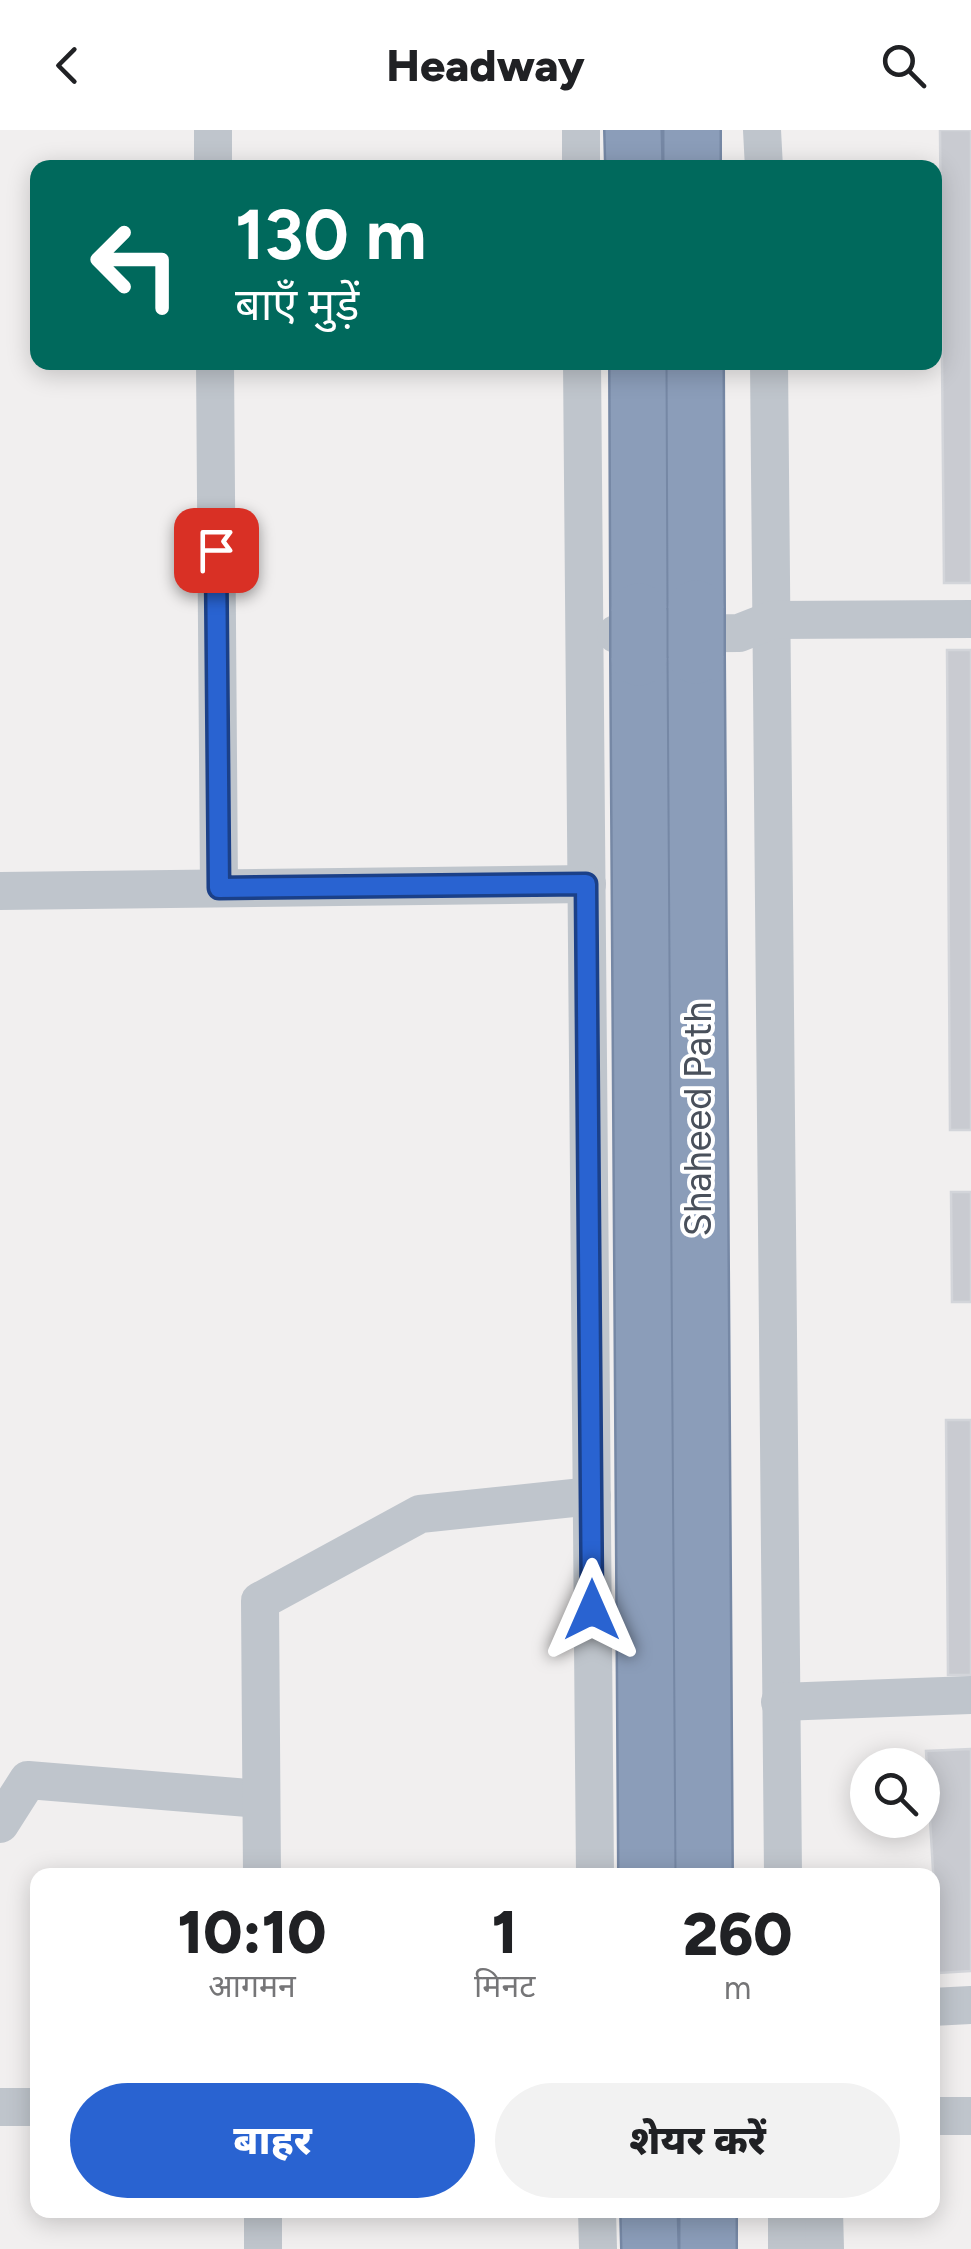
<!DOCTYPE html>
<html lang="hi">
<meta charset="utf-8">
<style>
body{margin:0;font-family:Figtree,"Noto Sans Devanagari",sans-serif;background:#f2f2f2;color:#202124;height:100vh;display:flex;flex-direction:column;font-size:38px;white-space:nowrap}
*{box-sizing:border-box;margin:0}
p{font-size:32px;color:#757577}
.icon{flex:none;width:55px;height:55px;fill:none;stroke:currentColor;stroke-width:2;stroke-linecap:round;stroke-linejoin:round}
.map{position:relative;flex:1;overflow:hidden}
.panel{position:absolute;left:30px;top:1738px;width:910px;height:350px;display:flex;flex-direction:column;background:#fff;border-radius:20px;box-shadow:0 5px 25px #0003}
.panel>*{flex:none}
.guide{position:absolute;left:30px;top:30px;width:912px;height:210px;border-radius:20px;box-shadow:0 5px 25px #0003;background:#00695c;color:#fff;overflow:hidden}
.tools{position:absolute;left:850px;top:1618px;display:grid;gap:20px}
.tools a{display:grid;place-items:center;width:90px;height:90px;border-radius:50%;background:#fff;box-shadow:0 5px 25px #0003;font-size:50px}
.pin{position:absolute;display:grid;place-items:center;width:85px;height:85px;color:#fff;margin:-42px;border-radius:20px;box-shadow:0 5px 15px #0006}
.me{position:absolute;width:110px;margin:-55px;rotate:0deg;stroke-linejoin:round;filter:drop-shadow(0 0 8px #0008)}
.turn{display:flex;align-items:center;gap:35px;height:210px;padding:0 40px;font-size:45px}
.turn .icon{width:130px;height:130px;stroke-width:2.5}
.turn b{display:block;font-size:70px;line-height:85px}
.eta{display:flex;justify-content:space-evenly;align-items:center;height:170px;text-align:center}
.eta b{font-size:60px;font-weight:800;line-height:70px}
.action{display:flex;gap:20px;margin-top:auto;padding:20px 40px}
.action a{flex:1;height:115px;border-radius:60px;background:#2963d1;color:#fff;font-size:40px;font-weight:800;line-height:115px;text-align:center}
.action a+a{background:#f2f2f2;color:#202124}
header{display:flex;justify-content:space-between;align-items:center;height:130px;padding:0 40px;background:#fff;font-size:45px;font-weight:800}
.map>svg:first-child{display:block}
.building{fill:#c9cbd1;stroke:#d3d5da;stroke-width:2.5}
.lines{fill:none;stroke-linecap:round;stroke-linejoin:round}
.highway-casing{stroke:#7688a5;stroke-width:60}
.minor{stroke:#bfc5cc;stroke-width:38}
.highway{stroke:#8b9db9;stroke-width:55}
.highway-bridge-casing{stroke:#7688a5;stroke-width:60;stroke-linecap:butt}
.highway-bridge{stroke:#8b9db9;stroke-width:55}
.route-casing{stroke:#1b4088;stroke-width:25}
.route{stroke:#2963d1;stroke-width:18}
.labels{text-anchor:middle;stroke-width:8;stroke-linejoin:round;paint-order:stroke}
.street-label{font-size:38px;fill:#49505b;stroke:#fff}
</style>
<header><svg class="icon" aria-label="back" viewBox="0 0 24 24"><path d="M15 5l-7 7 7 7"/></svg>Headway<svg class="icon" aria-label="search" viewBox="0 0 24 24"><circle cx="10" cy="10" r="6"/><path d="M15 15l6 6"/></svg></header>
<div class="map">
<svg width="971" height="2119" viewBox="0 0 971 2119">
<rect width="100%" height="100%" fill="#f1efef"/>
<g class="building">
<path d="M940 0H971V453H944Z"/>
<path d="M947 520H971V1000H950Z"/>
<path d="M951 1062H971V1172H952Z"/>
<path d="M946 1290H971V1545H948Z"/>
<path d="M971 1619V1841L939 1843 926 1621Z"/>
</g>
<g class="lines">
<g class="highway-casing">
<g id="highway">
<path d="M633 0 634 38"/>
<path d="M692 0V38"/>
<path d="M638 232 639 481"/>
<path d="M695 232 696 478"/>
<path d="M696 526 704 1745"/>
<path d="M639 528 647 1745"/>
<path d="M649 2080 650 2119"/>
<path d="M708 2080V2119"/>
</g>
</g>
<g class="minor">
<path d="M213 0V38"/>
<path d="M581 0V38"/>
<path d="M762 0 764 38"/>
<path d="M215 232 219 758"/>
<path d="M582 232 595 1745"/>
<path d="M769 232 783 1745"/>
<path d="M616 504 739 503 772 490 971 489"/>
<path d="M0 761 587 754"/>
<path d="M780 1572 971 1565"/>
<path d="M0 1694 28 1650 261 1669"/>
<path d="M262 1745 260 1471 420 1384 592 1366"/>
<path d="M932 1877 971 1875"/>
<path d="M0 1977H38"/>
<path d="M932 1986H971"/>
<path d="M263 2080V2119"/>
<path d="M597 2080 598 2119"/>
<path d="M787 2080V2119"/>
<path d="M824 2080 825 2119"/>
</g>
<use href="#highway" class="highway"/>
<g class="highway-bridge-casing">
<g id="highway-bridge">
<path d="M696 478V526"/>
<path d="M639 481V528"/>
</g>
</g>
<use href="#highway-bridge" class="highway-bridge"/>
</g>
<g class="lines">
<g class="route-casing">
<path id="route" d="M216 420 219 758 586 754 592 1480"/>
</g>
<use href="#route" class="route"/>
</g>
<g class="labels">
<g class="street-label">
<text transform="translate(698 989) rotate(-90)" y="13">Shaheed Path</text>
</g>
</g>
</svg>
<div class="tools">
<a><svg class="icon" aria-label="search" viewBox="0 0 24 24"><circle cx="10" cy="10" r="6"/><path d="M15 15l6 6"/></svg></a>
</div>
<div class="pin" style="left:216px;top:420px;background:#d93025"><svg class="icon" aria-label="arrive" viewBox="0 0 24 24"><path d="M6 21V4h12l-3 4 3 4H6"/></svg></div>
<svg class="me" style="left:592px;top:1480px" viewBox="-20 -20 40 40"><path d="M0-17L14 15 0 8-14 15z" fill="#2963d1" stroke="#fff" stroke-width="4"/></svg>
<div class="guide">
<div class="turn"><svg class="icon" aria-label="left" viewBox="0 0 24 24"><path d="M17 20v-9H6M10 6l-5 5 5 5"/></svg><div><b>130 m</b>बाएँ मुड़ें</div></div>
</div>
<section class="panel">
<div class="eta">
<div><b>10:10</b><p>आगमन</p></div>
<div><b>1</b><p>मिनट</p></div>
<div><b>260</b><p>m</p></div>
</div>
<div class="action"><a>बाहर</a><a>शेयर करें</a></div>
</section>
</div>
